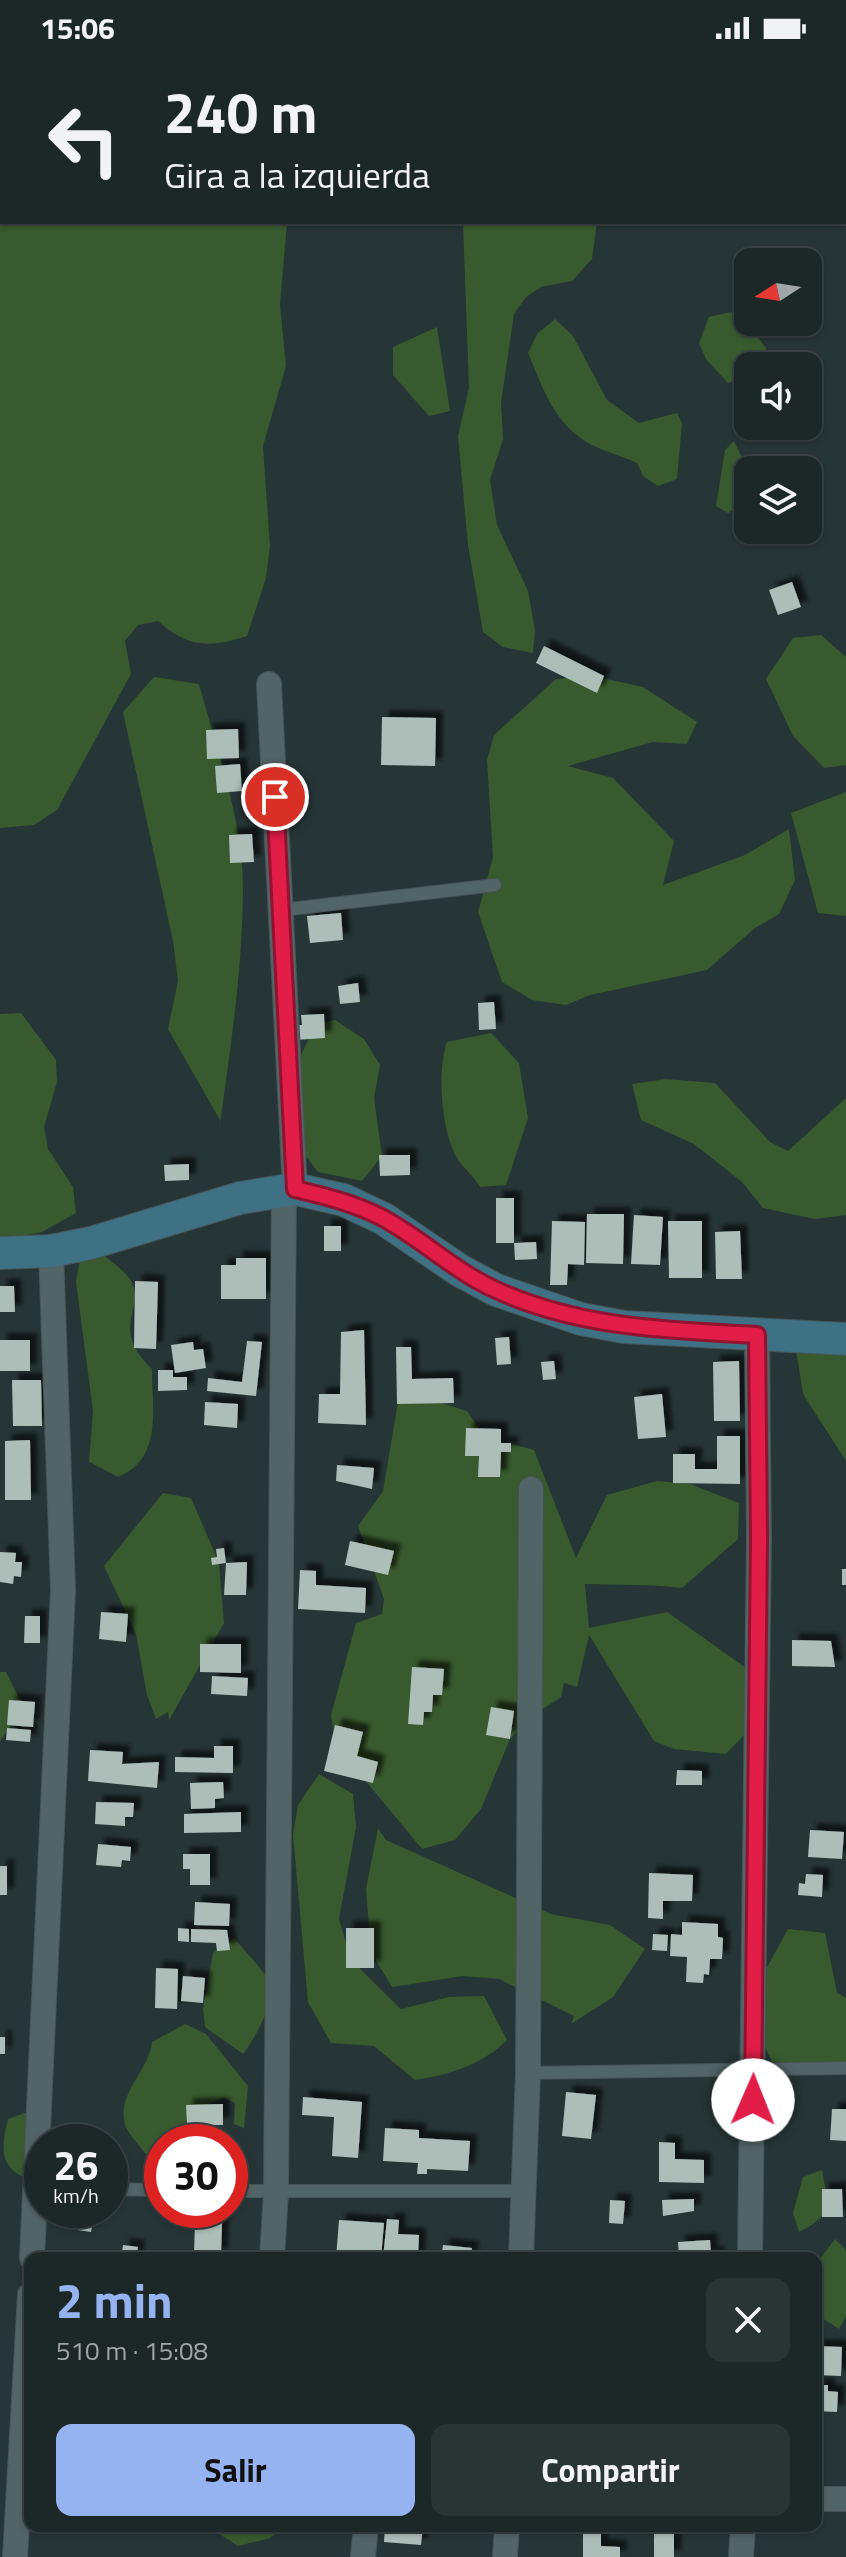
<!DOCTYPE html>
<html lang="es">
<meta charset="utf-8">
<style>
body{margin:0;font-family:"Titillium Web",sans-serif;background:#293434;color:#f1f3f6;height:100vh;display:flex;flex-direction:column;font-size:30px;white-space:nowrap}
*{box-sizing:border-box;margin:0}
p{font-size:26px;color:#a0a6a8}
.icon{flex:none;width:44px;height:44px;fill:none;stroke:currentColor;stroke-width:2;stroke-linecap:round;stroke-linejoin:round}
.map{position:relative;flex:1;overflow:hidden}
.side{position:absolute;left:24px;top:2196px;width:798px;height:280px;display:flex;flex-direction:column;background:#1c2828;border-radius:16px;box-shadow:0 2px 6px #0004,0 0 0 2px #3a4445}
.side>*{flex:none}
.guide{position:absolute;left:0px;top:0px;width:846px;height:168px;box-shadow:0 2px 6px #0004,0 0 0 2px #3a4445;background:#1c2828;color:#f1f3f6;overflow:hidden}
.needle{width:52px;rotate:258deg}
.tools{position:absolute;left:734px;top:192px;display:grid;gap:16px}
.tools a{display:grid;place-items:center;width:88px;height:88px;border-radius:16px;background:#1c2828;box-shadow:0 2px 6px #0004,0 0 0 2px #3a4445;font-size:40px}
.speed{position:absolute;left:24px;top:2068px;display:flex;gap:16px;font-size:40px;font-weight:700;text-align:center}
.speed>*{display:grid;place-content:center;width:104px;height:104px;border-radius:50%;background:#1c2828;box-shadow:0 2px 6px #0004,0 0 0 2px #3a4445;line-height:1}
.speed small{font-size:20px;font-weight:400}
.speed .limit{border:12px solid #d22;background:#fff;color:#111}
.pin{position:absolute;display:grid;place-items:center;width:68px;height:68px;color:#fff;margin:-34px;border:4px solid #fff;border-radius:50%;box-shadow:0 2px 8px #0007}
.me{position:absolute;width:88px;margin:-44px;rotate:1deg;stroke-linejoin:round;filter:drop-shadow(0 0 6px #0008)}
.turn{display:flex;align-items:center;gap:28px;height:168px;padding:0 32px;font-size:36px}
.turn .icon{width:104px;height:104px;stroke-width:2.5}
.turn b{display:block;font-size:56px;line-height:68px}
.round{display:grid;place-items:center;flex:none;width:84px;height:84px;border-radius:16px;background:#293434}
.overview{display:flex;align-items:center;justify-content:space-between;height:136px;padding:0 32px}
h1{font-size:48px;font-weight:700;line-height:60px;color:#95b2f1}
.cta{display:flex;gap:16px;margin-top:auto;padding:16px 32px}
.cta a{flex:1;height:92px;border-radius:16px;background:#95b2f1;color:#111;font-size:32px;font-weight:700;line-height:92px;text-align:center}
.cta a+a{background:#293434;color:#f1f3f6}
.status{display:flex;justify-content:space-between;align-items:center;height:56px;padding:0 40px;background:#1c2828;direction:ltr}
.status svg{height:22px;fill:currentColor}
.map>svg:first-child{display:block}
.green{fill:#385a2e}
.building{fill:#adbeb8;filter:url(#shadow)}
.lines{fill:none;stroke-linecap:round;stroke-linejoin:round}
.service-casing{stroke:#475355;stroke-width:14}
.minor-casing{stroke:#475355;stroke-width:26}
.secondary-casing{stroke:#475355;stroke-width:34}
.service{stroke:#536466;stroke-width:12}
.minor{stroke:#536466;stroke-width:24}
.secondary{stroke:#3e7184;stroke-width:32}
.route-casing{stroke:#92132f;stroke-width:20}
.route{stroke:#e11d48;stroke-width:14}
</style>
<div class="status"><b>15:06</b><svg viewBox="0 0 49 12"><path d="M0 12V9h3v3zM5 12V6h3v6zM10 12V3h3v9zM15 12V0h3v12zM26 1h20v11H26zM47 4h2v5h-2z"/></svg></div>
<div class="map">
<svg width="846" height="2501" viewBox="0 0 846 2501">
<defs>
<filter id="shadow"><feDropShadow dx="7" dy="-7" stdDeviation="2" flood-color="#0009"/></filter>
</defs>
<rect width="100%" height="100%" fill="#263536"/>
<g class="green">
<path d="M0 0H318L2 2V166H287L280 249 286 310 263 390 270 490 266 522 247 580C209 592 189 592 158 565L138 569 125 585 131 618 57 754 34 769 0 772Z"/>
<path d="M416 0H846V98L844 100V2Z"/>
<path d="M463 166H597L592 203 572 225 541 231 526 241 514 258 501 347 503 383 490 424 497 469 528 535 535 574 533 597 503 591 483 576 468 489 458 380 469 332Z"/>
<path d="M731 256 748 268 766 292 762 310H748V320L728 327 706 303 699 287 709 261Z"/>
<path d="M555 263 573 280 607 344 639 367 677 357 682 367 677 423 658 430 643 420 637 407C621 399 600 395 585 385 553 365 542 330 528 297L537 278Z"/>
<path d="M437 271 450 355 429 360 393 319V291Z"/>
<path d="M734 385 743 404V448L728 457 716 450 725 394Z"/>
<path d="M821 579 846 601V709L824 712 793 680 766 623 793 582Z"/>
<path d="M593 620 643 631 697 666 687 688 653 686 568 710 613 722 674 785 663 829 745 799 789 773 795 824 779 858 755 872 707 914 590 939 566 949 532 944 502 926 478 856 493 801 487 704 494 679 556 623Z"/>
<path d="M154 621 199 628C216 691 243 765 243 831 243 912 230 995 219 1075L220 1064 168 973 178 925 173 885 123 656Z"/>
<path d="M846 736V860L818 857 791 757Z"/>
<path d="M21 957 56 1004 57 1026 44 1071 48 1093 73 1131 76 1157 42 1176 0 1185V958Z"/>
<path d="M335 964 364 983 380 1009 374 1042 382 1100 362 1125 318 1116 305 1099 300 1001 316 968Z"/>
<path d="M491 977 519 1007 528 1062 506 1129 480 1131C474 1120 463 1112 457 1102 441 1075 437 1014 447 986Z"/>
<path d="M666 1023 715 1027 770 1086 788 1095 846 1042V1159L815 1163 763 1152 742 1126 694 1088 641 1064 632 1028Z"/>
<path d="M100 1196C109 1204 122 1212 129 1222 149 1250 107 1271 152 1313 152 1353 163 1402 118 1421L89 1406 93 1355 76 1226 80 1203Z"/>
<path d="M846 1277V1405L803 1338 794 1281Z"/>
<path d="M418 1340 467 1355 485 1381 534 1394 576 1502 607 1439 657 1425 690 1428 739 1447 738 1483 682 1532C649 1528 618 1529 585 1528L589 1572 667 1556 749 1614 753 1670 726 1698 674 1693 654 1685 589 1579 577 1631 564 1627 561 1641 532 1660 510 1683 481 1753 455 1784 422 1793 336 1689 331 1659 356 1567 382 1558 384 1543 358 1470 383 1435 398 1346Z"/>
<path d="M163 1437 191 1442 219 1507 224 1567 169 1664 168 1656 156 1663 147 1639 136 1578 104 1510Z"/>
<path d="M0 1616H6L20 1644 13 1666 0 1685Z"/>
<path d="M319 1718 353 1738 356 1771 339 1863 351 1904 401 1953 449 1941 484 1940 507 1984C482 2009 449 2019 415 2024L374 1990 331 1987 308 1946 293 1779 298 1749Z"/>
<path d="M378 1772 386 1784 551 1858 610 1869 645 1893 613 1941 571 1968 574 1960 499 1923 463 1920 392 1931 371 1896 366 1833Z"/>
<path d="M788 1873 825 1877 837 1937 846 1942V2017L814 2018 772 2006 751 1962 754 1935Z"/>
<path d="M234 1882C245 1896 262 1911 270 1928 277 1943 253 1986 243 1998L205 1971 203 1952 213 1897Z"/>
<path d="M185 1968 206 1978 248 2030 244 2072 234 2068 235 2047 224 2042C186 2056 194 2054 174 2086H162V2097L146 2098C140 2090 130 2080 126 2071 114 2039 149 2016 152 1986Z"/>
<path d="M30 2055 55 2080 56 2086H42L31 2125C0 2112 0 2096 8 2063Z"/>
<path d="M822 2114C828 2149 834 2159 799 2176L793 2157 803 2121Z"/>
<path d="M835 2183 846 2194V2260L839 2273 816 2258V2208Z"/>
<path d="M207 2470H286L270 2482 238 2490Z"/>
</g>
<g class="building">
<path d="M792 526 801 551 778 559 769 534Z"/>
<path d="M544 590 604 620 597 637 536 607Z"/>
<path d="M382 661 436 662 435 710 381 709Z"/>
<path d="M238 673 239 702 207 703 206 674Z"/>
<path d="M240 708 242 735 217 737 215 710Z"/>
<path d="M252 778 254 806 230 807 229 779Z"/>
<path d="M341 857 343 884 310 887 307 860Z"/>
<path d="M358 927 360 946 340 948 338 930Z"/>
<path d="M494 946 496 973 479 974 478 947Z"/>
<path d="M324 958 325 982 295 984V969H302L301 959Z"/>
<path d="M379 1099H410V1119L380 1120Z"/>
<path d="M189 1108V1124L165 1125 164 1109Z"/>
<rect x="496" y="1142" width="18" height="45"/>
<path d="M587 1158H624L623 1208 586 1207Z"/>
<path d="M634 1159 663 1161 660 1209 631 1208Z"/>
<path d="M552 1165 585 1166 584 1209 568 1208 567 1229H550Z"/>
<path d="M668 1165H702V1222H669Z"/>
<rect x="324" y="1170" width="17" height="25"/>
<path d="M740 1175 742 1223H716L715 1176Z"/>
<path d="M536 1186 537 1203 515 1204 514 1187Z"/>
<path d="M236 1202H266V1243H221V1209H236Z"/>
<path d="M135 1225 158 1226 156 1293 134 1292Z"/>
<path d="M0 1230H14L15 1256H0Z"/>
<path d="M364 1274 366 1369 318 1367 319 1338H340L341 1276Z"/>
<path d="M509 1281 511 1308 497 1309 495 1282Z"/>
<rect x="0" y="1284" width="30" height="31"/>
<path d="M247 1285 262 1286 256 1340 207 1335 208 1322 242 1326Z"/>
<path d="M193 1286 194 1294 203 1293 206 1312 175 1317 171 1289Z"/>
<path d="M396 1291H411L412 1323 453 1322 454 1347 397 1348Z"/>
<path d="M554 1305 556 1323 543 1324 541 1306Z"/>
<path d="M739 1305 740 1365H714L713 1306Z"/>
<path d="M158 1314H173V1321H187V1334L158 1335Z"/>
<path d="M12 1324H41L42 1370H13Z"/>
<path d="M662 1338 666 1381 638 1383 634 1341Z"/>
<path d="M205 1346 238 1348 237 1372 204 1369Z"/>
<path d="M466 1372 501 1373V1387H511V1396H501L500 1421H478L479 1400H465Z"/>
<path d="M717 1380H740V1428L673 1427V1398H695V1413H717Z"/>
<path d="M30 1384 31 1444H5V1385Z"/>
<path d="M337 1409 374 1412 372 1433 336 1425Z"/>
<path d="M350 1485 394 1495 388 1519 345 1509Z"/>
<path d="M224 1492 226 1507 212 1509 211 1502 217 1501 216 1493Z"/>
<path d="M0 1496 16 1497 15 1506H22L21 1521 14 1520 13 1528 0 1526Z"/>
<path d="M247 1506 246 1539H224L226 1507Z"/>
<rect x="842" y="1513" width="4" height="16"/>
<path d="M300 1514 316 1515V1529L366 1532 365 1557 298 1553Z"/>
<path d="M101 1556 128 1558 126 1586 99 1583Z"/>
<path d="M25 1560H40V1587H24Z"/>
<path d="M792 1584 831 1585 835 1611 792 1610Z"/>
<path d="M200 1588H241V1617L200 1616Z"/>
<path d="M412 1611 444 1613 442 1639H433L432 1656H424L423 1669 408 1668Z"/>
<path d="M212 1620 248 1622 247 1640 211 1638Z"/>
<path d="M9 1644 35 1646 33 1671 7 1669Z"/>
<path d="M491 1651 514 1655 510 1683 486 1679Z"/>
<path d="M335 1669 363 1676 357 1700 378 1706 373 1727 324 1715Z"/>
<path d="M7 1672 31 1674 30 1686 6 1684Z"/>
<path d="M214 1690H233V1717L175 1716V1701L214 1702Z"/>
<path d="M90 1694 123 1696 122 1708 159 1706 157 1732 88 1725Z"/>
<path d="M677 1714 702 1715V1729H676Z"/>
<path d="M223 1726 224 1742 215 1743V1752L191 1753 190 1727Z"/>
<path d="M96 1746 134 1747 133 1761H125V1770L95 1768Z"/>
<path d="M241 1756V1776L184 1777V1758Z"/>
<path d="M810 1774 844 1776 842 1803 808 1801Z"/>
<path d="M98 1788 131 1791 130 1805 122 1804 121 1811 96 1809Z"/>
<path d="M183 1798H210V1829H190V1813H183Z"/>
<rect x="0" y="1810" width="7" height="29"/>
<path d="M649 1817 693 1819 692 1845H663V1863L648 1862Z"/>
<path d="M806 1818 823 1819 822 1841 798 1839 799 1827 805 1828Z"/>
<path d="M195 1846 230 1848 229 1870 194 1869Z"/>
<path d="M682 1866 718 1868V1881L723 1882 722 1903H710L709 1919 704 1918 703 1927 686 1926 687 1901 670 1900 671 1878 682 1879Z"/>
<path d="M178 1872 189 1873V1886L178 1885Z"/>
<rect x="346" y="1872" width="28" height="40"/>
<path d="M191 1873 227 1874 230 1894 217 1895 216 1887 191 1886Z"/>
<path d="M653 1878 668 1879 667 1895 652 1894Z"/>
<path d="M156 1912 178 1913 177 1953 155 1952Z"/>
<path d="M183 1920 205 1922 203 1947 181 1945Z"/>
<rect x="0" y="1981" width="5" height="17"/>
<path d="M566 2036 596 2039 591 2083 562 2080Z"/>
<path d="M303 2041 362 2046 358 2102 332 2100 334 2061 302 2059Z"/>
<path d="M223 2048V2069H187L186 2049Z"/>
<path d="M832 2053H846V2085L830 2084Z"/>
<path d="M385 2072 419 2074V2082L470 2085 468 2115 427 2113V2118H417L418 2107 383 2105Z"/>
<path d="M659 2086 675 2087V2103L704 2104V2127L659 2126Z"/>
<path d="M822 2133H842L843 2161H822Z"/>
<path d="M694 2143V2155L663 2160 662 2144Z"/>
<path d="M610 2144 625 2145 623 2168 609 2167Z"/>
<path d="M67 2154H95L91 2176 64 2172Z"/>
<path d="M387 2163 399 2164 398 2178 419 2179 418 2202H383Z"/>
<path d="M339 2164 384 2167 381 2202H336Z"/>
<path d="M195 2167H222L221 2199 194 2198Z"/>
<path d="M710 2184 711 2197H718V2202H679L678 2186Z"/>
<path d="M123 2189 138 2191 136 2202H121Z"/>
<path d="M443 2189 472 2192 471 2202H441Z"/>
<path d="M816 2290 842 2291 841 2320 816 2319Z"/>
<path d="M816 2329H828V2335L838 2336 837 2356 816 2355Z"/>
<path d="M385 2470H423L421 2489 384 2486Z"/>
<rect x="654" y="2476" width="20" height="25"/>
<path d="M583 2477H601V2490L620 2491V2501H583Z"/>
</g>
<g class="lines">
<g class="service-casing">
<g id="service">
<path d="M281 854 495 829"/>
<path d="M528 2017 846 2012"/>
<path d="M110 2133 162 2134"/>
<path d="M230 2135H524"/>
</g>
</g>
<g class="minor-casing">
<g id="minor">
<path d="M269 628 295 1133"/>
<path d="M32 2202 63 1534 51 1195"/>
<path d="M272 2202 276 2136 284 1133"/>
<path d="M521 2202 528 2017 531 1433"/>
<path d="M750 2202 759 1482 757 1279"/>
<path d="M816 2443H846"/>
<path d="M15 2501 30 2239"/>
<path d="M363 2501 366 2470"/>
<path d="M505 2501 507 2470"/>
<path d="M741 2501 743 2470"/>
</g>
</g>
<g class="secondary-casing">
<path id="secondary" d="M0 1197 51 1195 91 1187 240 1142 295 1133 344 1144 384 1163 459 1214 496 1234 581 1263 624 1271 846 1283"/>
</g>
<use href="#service" class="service"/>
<use href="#minor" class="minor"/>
<use href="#secondary" class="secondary"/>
</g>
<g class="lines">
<g class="route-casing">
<path id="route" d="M275 741 295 1133C325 1140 353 1147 381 1161 421 1182 453 1214 494 1233 578 1272 667 1274 757 1279L759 1482 753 2044"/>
</g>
<use href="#route" class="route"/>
</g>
</svg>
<div class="tools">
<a><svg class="needle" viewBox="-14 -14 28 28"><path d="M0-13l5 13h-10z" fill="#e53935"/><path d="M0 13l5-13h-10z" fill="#a0a6a8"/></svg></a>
<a><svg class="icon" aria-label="sound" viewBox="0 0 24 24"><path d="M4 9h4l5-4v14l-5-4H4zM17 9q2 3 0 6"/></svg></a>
<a><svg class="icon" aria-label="layers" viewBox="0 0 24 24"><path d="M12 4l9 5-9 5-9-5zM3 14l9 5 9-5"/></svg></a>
</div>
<div class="speed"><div>26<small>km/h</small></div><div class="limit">30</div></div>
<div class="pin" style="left:275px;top:741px;background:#d93025"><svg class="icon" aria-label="arrive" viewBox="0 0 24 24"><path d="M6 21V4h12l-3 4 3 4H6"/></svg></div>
<svg class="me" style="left:753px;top:2044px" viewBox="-20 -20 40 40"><circle r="19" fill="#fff"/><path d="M0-13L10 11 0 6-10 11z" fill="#e11d48"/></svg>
<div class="guide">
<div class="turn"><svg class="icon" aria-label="left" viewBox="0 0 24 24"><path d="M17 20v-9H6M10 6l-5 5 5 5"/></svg><div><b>240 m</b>Gira a la izquierda</div></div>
</div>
<section class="side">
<div class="overview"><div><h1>2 min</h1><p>510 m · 15:08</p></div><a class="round"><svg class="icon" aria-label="close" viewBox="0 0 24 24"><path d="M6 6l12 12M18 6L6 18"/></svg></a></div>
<div class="cta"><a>Salir</a><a>Compartir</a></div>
</section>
</div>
